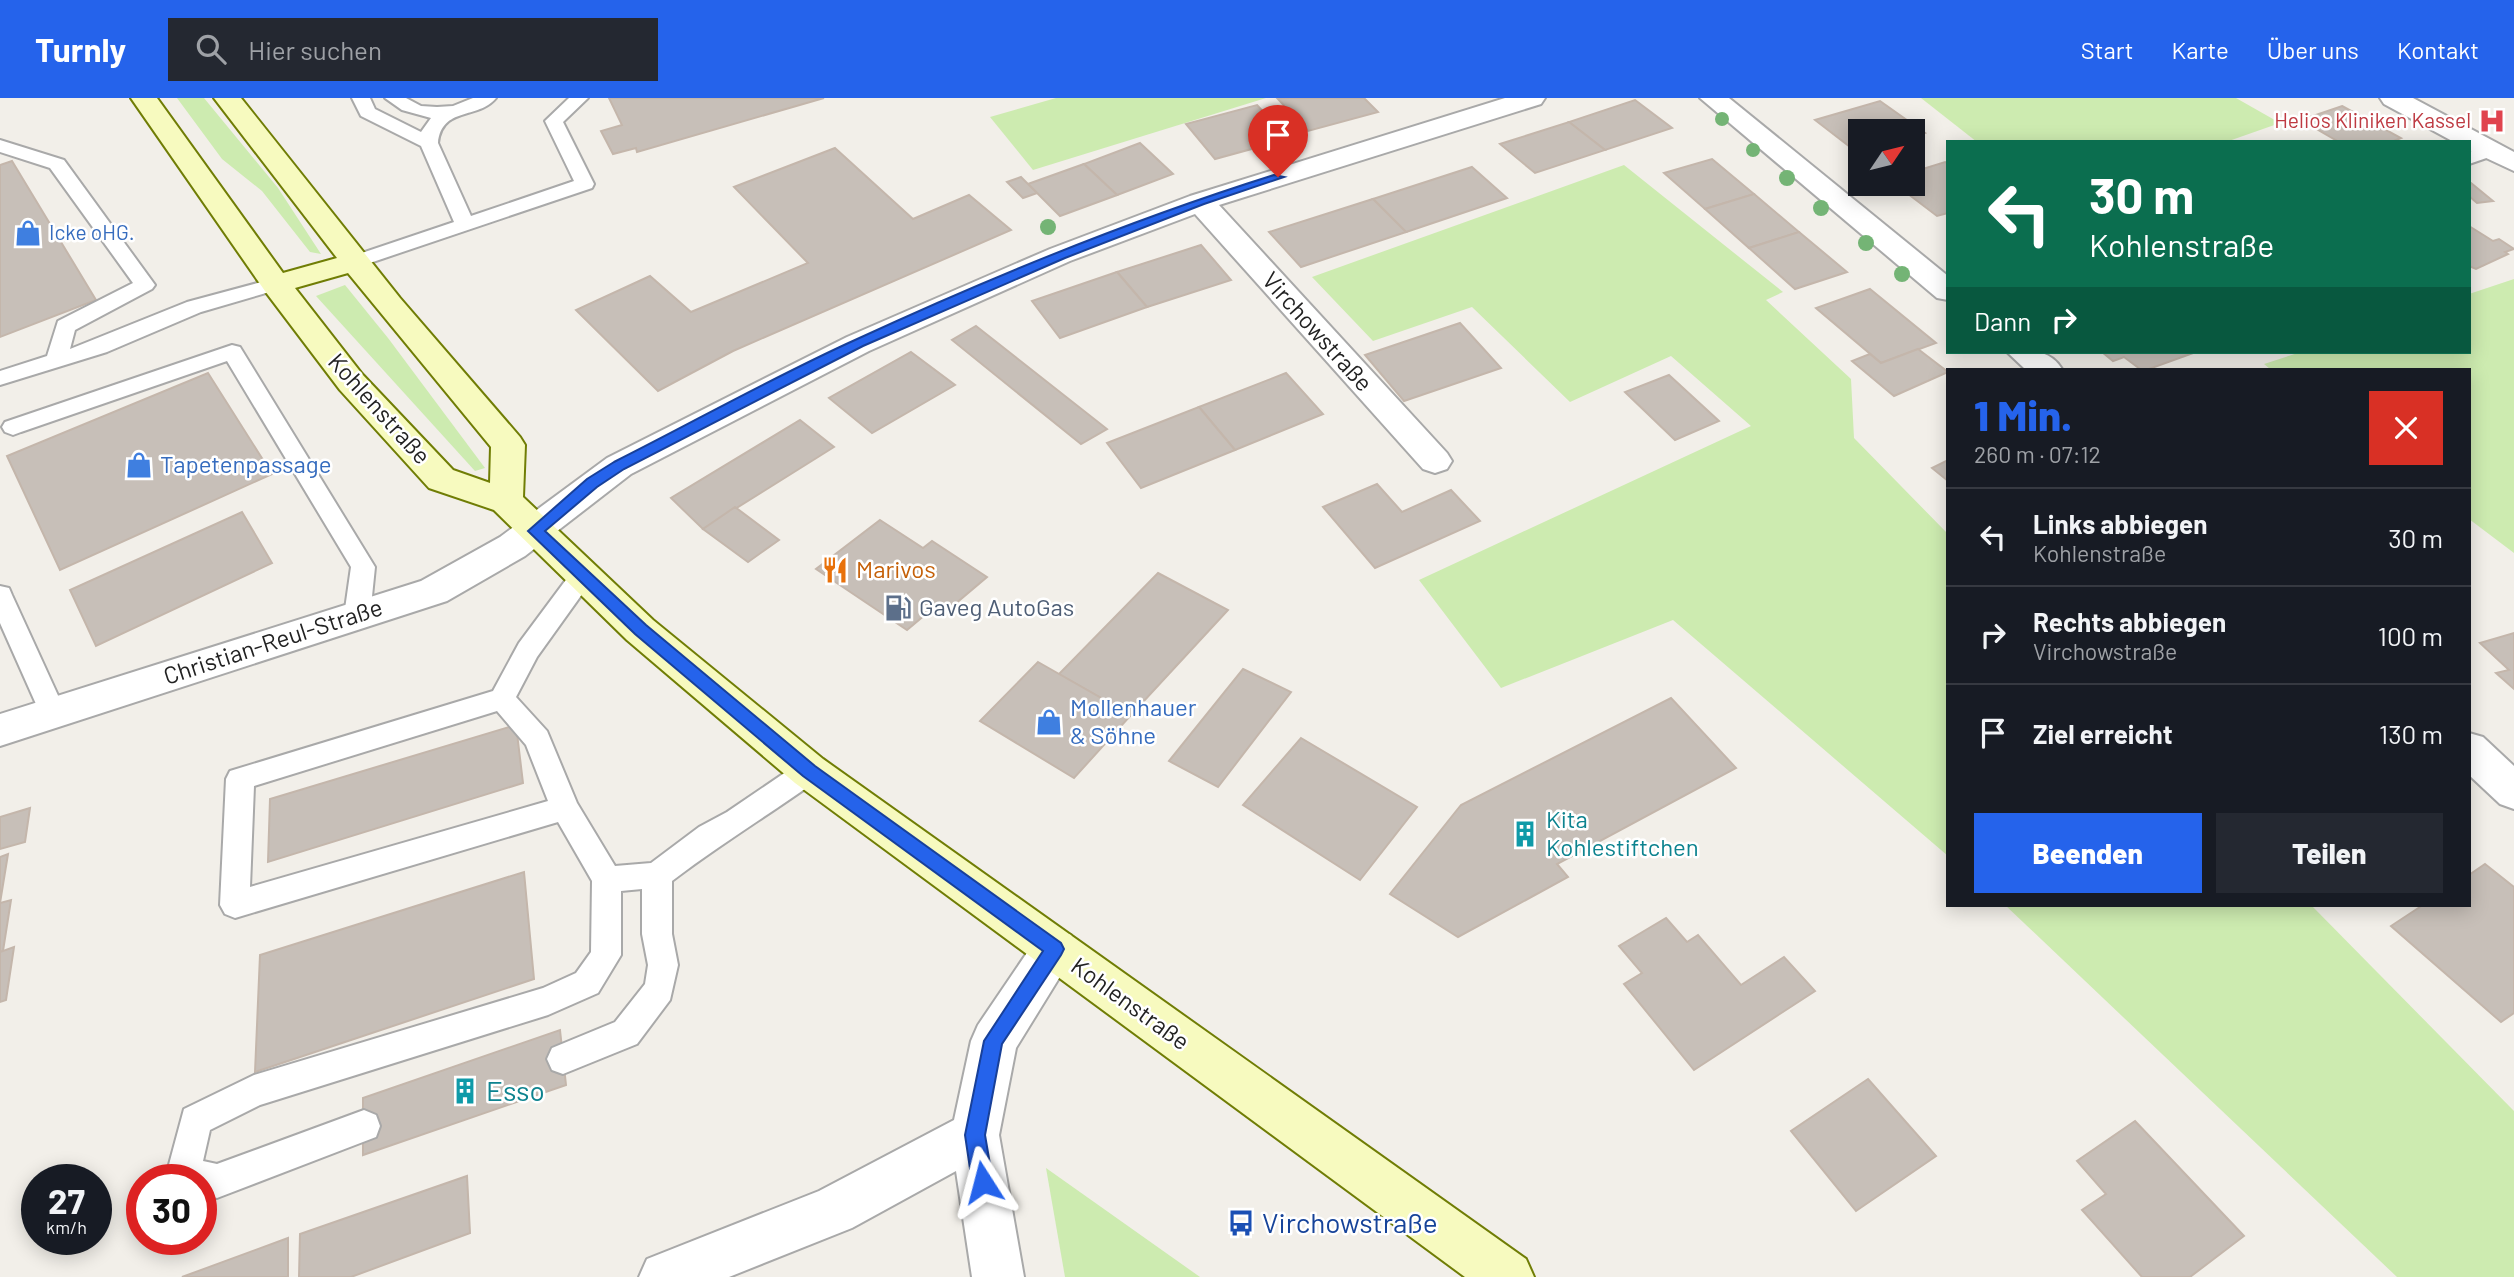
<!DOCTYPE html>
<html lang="de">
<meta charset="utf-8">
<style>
body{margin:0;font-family:Barlow,sans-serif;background:#242831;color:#f1f3f6;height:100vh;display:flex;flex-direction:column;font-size:26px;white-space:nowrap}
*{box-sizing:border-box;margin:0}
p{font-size:23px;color:#9ea1a6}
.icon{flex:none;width:38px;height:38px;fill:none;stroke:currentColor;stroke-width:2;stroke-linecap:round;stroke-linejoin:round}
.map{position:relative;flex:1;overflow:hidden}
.drawer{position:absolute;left:1946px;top:270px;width:525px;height:539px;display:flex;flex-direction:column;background:#171b24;border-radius:0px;box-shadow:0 4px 18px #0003}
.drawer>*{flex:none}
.hud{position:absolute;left:1946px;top:42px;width:525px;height:214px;border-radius:0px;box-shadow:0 4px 18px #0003;background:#0b6e4f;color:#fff;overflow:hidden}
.needle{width:46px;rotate:55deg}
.buttons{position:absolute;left:1848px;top:21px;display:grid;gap:14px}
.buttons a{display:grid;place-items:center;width:77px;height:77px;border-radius:0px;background:#171b24;box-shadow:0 4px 18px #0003;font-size:35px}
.speed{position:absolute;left:21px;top:1066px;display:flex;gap:14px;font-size:35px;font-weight:700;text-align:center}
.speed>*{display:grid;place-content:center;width:91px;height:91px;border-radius:50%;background:#171b24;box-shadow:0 4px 18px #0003;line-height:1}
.speed small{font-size:18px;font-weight:400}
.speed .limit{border:10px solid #d22;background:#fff;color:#111}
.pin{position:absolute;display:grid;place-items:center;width:60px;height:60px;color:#fff;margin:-72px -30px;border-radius:50% 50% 50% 0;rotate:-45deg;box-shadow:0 0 7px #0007}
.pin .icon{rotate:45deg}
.me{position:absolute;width:77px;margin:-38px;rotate:351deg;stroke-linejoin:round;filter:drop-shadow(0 0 5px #0008)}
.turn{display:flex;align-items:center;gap:24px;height:147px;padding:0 28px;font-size:32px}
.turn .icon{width:91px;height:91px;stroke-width:2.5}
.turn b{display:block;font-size:49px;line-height:60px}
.then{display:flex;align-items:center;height:66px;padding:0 28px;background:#0003;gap:14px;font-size:26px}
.round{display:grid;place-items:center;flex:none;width:74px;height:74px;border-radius:0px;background:#242831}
.head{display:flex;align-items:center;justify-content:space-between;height:119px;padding:0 28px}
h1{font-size:42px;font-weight:800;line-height:52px;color:#2563eb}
.action{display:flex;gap:14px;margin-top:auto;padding:14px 28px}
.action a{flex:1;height:80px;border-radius:0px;background:#2563eb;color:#fff;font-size:28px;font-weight:800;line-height:80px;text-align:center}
.action a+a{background:#242831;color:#f1f3f6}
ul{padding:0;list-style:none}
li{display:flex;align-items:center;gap:21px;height:98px;padding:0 28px;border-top:2px solid #363941}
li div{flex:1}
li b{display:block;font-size:26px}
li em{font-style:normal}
header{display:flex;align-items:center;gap:42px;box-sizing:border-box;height:98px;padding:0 35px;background:#2563eb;color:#fff}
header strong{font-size:33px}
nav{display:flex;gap:38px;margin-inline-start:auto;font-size:24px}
.search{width:490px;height:63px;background:#242831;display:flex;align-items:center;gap:18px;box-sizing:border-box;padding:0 24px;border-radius:0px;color:#9ea1a6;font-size:26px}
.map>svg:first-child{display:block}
.grass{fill:#cdebb0}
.building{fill:#c7bfb8;stroke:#c4b6ab;stroke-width:2}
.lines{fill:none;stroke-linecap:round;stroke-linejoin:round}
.service-casing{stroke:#a9a9a9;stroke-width:4}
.minor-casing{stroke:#a9a9a9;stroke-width:4}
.secondary-casing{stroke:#707d05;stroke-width:4}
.service{fill:#fff;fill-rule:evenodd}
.minor{fill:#fff;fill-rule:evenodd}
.secondary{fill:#f7fabf;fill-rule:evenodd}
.tree{fill:#74b475}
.route{fill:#2563eb;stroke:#184099;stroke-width:2}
.labels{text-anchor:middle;stroke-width:5;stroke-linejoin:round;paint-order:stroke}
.far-health-label{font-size:21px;fill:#be3a42;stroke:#fff;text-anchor:end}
.far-shop-label{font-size:21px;fill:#366cbe;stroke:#fff;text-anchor:start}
.street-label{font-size:24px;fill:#222;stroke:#fff}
.shop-label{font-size:24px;fill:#366cbe;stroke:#fff;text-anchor:start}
.food-label{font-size:24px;fill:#c56008;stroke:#fff;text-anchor:start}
.service-label{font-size:24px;fill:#4e5e75;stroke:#fff;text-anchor:start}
.culture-label{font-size:24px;fill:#0d838f;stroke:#fff;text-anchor:start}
.near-culture-label{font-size:28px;fill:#0d838f;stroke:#fff;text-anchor:start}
.near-transit-label{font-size:28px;fill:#164399;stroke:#fff;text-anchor:start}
</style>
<header>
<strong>Turnly</strong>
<div class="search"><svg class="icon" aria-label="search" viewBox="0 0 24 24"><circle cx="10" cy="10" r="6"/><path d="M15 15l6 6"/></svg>Hier suchen</div>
<nav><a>Start</a><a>Karte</a><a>Über uns</a><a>Kontakt</a></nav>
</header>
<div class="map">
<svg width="2514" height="1179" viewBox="0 0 2514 1179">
<rect width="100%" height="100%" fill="#f2efe9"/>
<g class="grass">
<path d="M177 0H204L278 90 321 156 310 154 262 93 222 61Z"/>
<path d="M1056 0H1266L1033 72 990 19Z"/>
<path d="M1921 0H2236L2280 25 2226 44H1977Z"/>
<path d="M1624 67 1783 194 1766 202 1851 281 1854 340 1948 436V758L1673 522 1501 590 1419 482 1751 328 1671 258 1570 304 1472 209 1373 243 1312 179Z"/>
<path d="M2514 181V455L2469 421V271H2270L2264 266 2301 254H2469V196Z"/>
<path d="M345 187 388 240 485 370 475 373 316 198Z"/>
<path d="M2005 807H2311L2514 1013V1179H2397Z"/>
<path d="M1046 1070 1200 1179H1065Z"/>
</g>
<g class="building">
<path d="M609 0H824L637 54 636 50 613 56 601 33 622 27Z"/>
<path d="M1277 0H1364L1378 14 1308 33Z"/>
<path d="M1635 2 1672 30 1605 52 1569 24Z"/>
<path d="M1880 3 1925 35 1913 39V33H1860L1858 55 1815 22Z"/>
<path d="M1257 7 1288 41 1215 61 1186 26Z"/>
<path d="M2342 8 2401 40 2391 44H2339L2301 22Z"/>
<path d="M1569 24 1605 52 1535 75 1500 46Z"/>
<path d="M1140 45 1173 76 1117 97 1084 66Z"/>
<path d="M835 50 913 121 969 97 1011 132 733 253 658 293 576 212 650 178 691 214 808 165 734 89Z"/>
<path d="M1712 61 1754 96 1705 111 1664 75Z"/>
<path d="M12 63 96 202 0 239V67Z"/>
<path d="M1945 64 1948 66V115L1937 118 1895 86H1913V74Z"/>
<path d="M1084 66 1117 97 1060 118 1028 86Z"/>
<path d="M1472 69 1507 100 1406 134 1373 101Z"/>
<path d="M1021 79 1037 95 1023 100 1007 84Z"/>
<path d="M2469 85H2471L2493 103 2477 105 2469 98Z"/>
<path d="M1754 96 1799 134 1749 150 1705 111Z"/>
<path d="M1373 101 1406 134 1301 169 1269 134Z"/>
<path d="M2469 128 2493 143 2499 141 2514 151 2505 154 2508 156 2476 171 2469 168Z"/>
<path d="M1799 134 1847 174 1795 191 1749 150Z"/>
<path d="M1201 147 1231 182 1147 209 1117 174Z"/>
<path d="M1117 174 1147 209 1060 240 1032 203Z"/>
<path d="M1870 191 1936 245 1881 265 1816 210Z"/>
<path d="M1460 225 1501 270 1404 303 1365 257Z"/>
<path d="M976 228 1107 331 1081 346 952 242Z"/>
<path d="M1918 251 1948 274 1894 298 1852 263 1870 256 1881 265Z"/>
<path d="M911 254 955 287 872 335 829 300Z"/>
<path d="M2102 254H2191L2193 255 2149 271H2140L2124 259 2113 263Z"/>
<path d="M208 275 272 376 60 472 7 358Z"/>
<path d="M1286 275 1323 316 1235 352 1199 309Z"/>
<path d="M1669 277 1719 323 1675 342 1625 294Z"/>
<path d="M1199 309 1235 352 1141 390 1107 345Z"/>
<path d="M800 322 834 349 703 431 671 400Z"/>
<path d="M1948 362V383L1932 370Z"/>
<path d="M1377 386 1402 414 1451 392 1480 423 1375 470 1323 409Z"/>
<path d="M735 409 779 442 748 464 703 431Z"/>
<path d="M242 414 272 465 96 548 70 492Z"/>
<path d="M880 422 923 450 932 443 987 479 948 512 938 506 907 532 816 471Z"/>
<path d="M1158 475 1228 512 1131 617 1059 576Z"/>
<path d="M2514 535V591L2496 575 2509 572 2480 545Z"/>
<path d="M1038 564 1131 617 1074 680 980 623Z"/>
<path d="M1243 571 1291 594 1218 689 1169 663Z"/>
<path d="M1671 600 1736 670 1557 766 1568 779 1458 839 1390 796 1461 707Z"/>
<path d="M516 627 523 685 268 764 270 701Z"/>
<path d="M1301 640 1417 709 1360 782 1243 707Z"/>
<path d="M30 710 25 744 0 751V719Z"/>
<path d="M8 756 0 805V759Z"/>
<path d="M2485 766 2514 789V915L2501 924 2391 828 2423 807H2469V777Z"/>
<path d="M524 774 534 881 255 974 260 857Z"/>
<path d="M11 802 3 853 0 854V805Z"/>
<path d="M1666 820 1687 844 1698 837 1741 887 1784 859 1815 893 1694 972 1624 886 1642 875 1619 848Z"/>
<path d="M14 849 6 902 0 904V854Z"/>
<path d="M560 932 566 987 363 1057V1000Z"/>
<path d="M1868 981 1936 1058 1856 1113 1791 1033Z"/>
<path d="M2135 1023 2244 1138 2190 1179H2142L2082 1112 2106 1096 2077 1063Z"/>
<path d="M467 1078 470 1135 351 1179H299L300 1136Z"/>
<path d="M288 1140V1179H182Z"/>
</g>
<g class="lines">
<g class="service-casing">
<g id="service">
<path d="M352 0H370L375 11 421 34 431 20 402 12 385 0H406L421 8 437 9 453 8 473 0H496C478 22 442 8 438 45L471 118 574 83 545 23 569 0H588L563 24 594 86 592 90 361 168H347L344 164 347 160 454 124 421 48 361 18Z"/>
<path d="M0 42 64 62 155 187 152 191 75 232 70 251 187 204 276 180 283 182 286 186 283 190 201 214 107 254 0 287V273L47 258 58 223 133 185 50 70 0 54Z"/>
<path d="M2491 46 2498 48 2500 52 2498 56 2469 66V54Z"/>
<path d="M232 247 240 249 375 469 370 518 366 525 357 528 348 525 344 518 351 469 227 263 21 334 13 337 5 334 2 329 5 324Z"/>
<path d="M583 469 592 471 595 478 537 559 516 599 547 633 577 705 615 768 651 765 699 729 727 714 799 665 809 662 819 665 823 673 819 681C770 716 719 747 672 783V836L678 867 670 902 637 946 563 976 552 972 547 961 552 950 615 924 645 886 648 867 642 836V791L621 793V857L598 895 548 917 260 1007 210 1032 203 1063 217 1066 364 1012 376 1017 380 1028 376 1039 217 1100 201 1095V1082H170L167 1074 184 1011 254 977 543 890 576 875 591 854 592 783 558 724 235 820 225 816 220 807 226 681 230 673 493 593 519 545 574 471ZM497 613 526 647 548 703 250 789 254 688Z"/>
<path d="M0 488 9 490 12 497 66 615 62 623 53 626 44 623 40 615 0 525Z"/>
</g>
</g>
<g class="minor-casing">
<g id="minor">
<path d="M1505 0H1545L1541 6 1219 107 1447 355 1452 363 1447 371 1435 375 1423 371 1195 116 1070 163 869 253 631 376 525 458 447 503 0 648V616L421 483 500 439 607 360 847 239 1050 151 1190 98Z"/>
<path d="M1700 0H1729L1948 178V202L1937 200Z"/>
<path d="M2380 0H2413L2514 54V73L2469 52V44H2454L2384 6Z"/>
<path d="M2007 254C2029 253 2049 250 2062 271H2025Z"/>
<path d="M2469 635 2483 639 2514 668V711L2500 706 2469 677Z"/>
<path d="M1055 831 1071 837 1077 851 1016 950 999 1037 1024 1179H972L956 1073 852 1130 729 1179H639L647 1161 819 1093 954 1022 971 943 978 927 1039 837Z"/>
</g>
</g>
<g class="secondary-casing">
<path id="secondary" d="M131 0H157L283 175 337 160 214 0H241L400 200 520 339 525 347 523 399 653 522 823 661 1526 1161 1534 1179H1465L795 685 627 542 494 412 429 390 340 292 265 193ZM348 175 491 349 490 385 453 372 362 276 295 190Z"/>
</g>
<use href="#service" class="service"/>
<use href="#minor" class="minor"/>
<use href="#secondary" class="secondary"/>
</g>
<g class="tree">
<circle cx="1722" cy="21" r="7"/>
<circle cx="1753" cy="52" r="7"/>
<circle cx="1787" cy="80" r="8"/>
<circle cx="1821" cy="110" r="8"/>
<circle cx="1048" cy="129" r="8"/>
<circle cx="1866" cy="145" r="8"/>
<circle cx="1902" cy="176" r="8"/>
</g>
<path class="route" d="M1274 77 1284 79 1204 106 1065 160 863 248 624 371 597 389 545 433 646 527 815 668 1061 845 1064 851 1061 857 1002 946 985 1037 993 1084 990 1091 983 1094 975 1091 972 1084 965 1037 984 943 1043 853 803 678 635 536 528 433 587 381 614 364C694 324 773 279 855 242 991 179 1131 122 1274 77Z"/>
<defs>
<g id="hospital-bare" transform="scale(2.1)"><path d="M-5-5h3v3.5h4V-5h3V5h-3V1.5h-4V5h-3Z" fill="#e0444e" stroke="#fff" stroke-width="2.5" paint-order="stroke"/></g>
<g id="shop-bare" transform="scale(2.1)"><path d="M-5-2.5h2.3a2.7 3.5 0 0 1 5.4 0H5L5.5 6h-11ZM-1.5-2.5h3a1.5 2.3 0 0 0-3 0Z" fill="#3f7fe0" stroke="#fff" stroke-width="2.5" paint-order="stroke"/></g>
<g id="restaurant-bare" transform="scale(2.1)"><path d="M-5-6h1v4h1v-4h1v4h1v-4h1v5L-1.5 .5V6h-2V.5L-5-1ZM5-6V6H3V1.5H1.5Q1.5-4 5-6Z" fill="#e8710a" stroke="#fff" stroke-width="2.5" paint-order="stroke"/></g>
<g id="fuel-bare" transform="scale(2.1)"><path d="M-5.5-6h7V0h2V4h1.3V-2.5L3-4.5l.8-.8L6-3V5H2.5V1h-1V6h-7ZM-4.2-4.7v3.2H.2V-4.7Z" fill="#5c6f8a" stroke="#fff" stroke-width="2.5" paint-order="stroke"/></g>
<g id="building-bare" transform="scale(2.1)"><path d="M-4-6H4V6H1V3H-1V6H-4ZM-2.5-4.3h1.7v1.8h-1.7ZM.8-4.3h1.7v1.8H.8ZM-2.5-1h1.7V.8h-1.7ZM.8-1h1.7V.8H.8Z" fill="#0f9aa8" stroke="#fff" stroke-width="2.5" paint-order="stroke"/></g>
<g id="bus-bare" transform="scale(2.1)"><path d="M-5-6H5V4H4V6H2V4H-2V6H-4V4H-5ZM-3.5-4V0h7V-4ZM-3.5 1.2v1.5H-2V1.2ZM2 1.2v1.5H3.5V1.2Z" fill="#1a4fb4" stroke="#fff" stroke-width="2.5" paint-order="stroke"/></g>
</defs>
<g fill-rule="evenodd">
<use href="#hospital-bare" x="2492" y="23"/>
<use href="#shop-bare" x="28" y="135"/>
<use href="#shop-bare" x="139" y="367"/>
<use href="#restaurant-bare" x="835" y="472"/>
<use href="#fuel-bare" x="898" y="510"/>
<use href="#shop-bare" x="1049" y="624"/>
<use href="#building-bare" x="1525" y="736"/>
<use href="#building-bare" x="465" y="993"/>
<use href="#bus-bare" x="1241" y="1125"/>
</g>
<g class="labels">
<g class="far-health-label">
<text x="2471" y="30">Helios Kliniken Kassel</text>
</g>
<g class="far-shop-label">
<text x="49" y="142">Icke oHG.</text>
</g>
<g class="street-label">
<text transform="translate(1317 234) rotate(48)" y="8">Virchowstraße</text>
<text transform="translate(379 311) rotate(48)" y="8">Kohlenstraße</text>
<text transform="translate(273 544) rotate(-18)" y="8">Christian-Reul-Straße</text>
<text transform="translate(1130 906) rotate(36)" y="8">Kohlenstraße</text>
</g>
<g class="shop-label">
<text x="160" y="375">Tapetenpassage</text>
<text x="1070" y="618">Mollenhauer<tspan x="1070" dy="28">&amp; Söhne</tspan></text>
</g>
<g class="food-label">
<text x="856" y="480">Marivos</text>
</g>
<g class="service-label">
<text x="919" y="518">Gaveg AutoGas</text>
</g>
<g class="culture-label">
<text x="1546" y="730">Kita<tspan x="1546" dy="28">Kohlestiftchen</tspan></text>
</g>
<g class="near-culture-label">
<text x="486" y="1003">Esso</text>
</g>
<g class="near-transit-label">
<text x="1262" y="1135">Virchowstraße</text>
</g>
</g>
</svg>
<div class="buttons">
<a><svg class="needle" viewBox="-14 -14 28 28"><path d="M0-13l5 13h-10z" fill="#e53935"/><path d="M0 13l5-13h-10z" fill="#9ea1a6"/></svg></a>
</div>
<div class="speed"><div>27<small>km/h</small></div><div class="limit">30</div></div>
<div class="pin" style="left:1278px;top:79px;background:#d93025"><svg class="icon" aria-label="arrive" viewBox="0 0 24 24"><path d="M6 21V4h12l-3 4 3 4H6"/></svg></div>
<svg class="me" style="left:983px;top:1084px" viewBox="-20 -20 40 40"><path d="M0-17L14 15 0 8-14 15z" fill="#2563eb" stroke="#fff" stroke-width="4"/></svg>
<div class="hud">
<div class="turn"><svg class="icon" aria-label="left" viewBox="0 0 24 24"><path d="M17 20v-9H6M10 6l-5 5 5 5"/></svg><div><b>30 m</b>Kohlenstraße</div></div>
<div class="then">Dann<svg class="icon" aria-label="right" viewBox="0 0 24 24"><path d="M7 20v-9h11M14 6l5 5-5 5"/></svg></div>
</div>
<section class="drawer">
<div class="head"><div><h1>1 Min.</h1><p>260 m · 07:12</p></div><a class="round" style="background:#d93025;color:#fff"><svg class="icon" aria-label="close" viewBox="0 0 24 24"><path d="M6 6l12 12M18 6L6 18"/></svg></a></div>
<ul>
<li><svg class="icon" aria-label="left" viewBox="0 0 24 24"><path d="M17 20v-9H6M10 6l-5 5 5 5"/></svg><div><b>Links abbiegen</b><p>Kohlenstraße</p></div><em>30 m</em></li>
<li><svg class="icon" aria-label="right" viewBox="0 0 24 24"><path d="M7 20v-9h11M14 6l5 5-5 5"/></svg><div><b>Rechts abbiegen</b><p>Virchowstraße</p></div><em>100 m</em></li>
<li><svg class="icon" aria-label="arrive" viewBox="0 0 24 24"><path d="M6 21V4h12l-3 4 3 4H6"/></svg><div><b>Ziel erreicht</b></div><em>130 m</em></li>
</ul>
<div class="action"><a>Beenden</a><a>Teilen</a></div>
</section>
</div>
